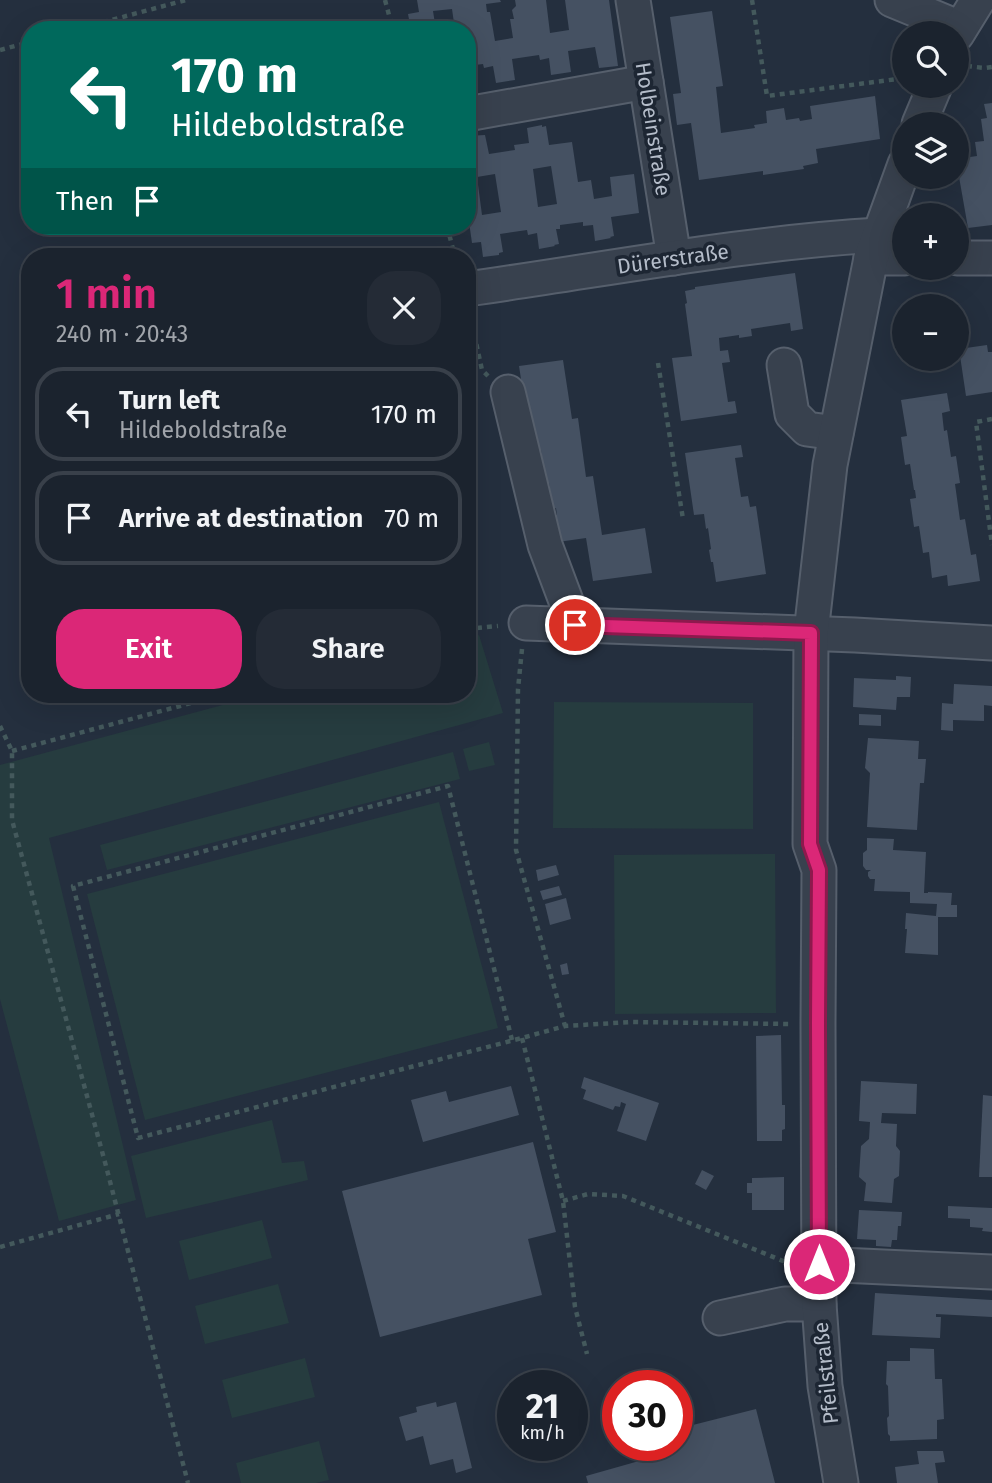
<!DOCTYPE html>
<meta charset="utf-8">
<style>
body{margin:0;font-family:"Fira Sans",sans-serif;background:#242b36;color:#f1f3f6;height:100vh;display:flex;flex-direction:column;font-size:26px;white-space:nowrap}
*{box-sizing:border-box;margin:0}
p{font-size:23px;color:#a0a4aa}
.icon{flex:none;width:38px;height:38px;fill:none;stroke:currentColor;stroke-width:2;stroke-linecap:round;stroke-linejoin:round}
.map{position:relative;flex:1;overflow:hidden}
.panel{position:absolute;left:21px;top:248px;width:455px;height:455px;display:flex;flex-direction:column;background:#1b232e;border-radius:28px;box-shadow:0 7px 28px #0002,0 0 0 2px #39404a}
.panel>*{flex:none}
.top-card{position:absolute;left:21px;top:21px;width:455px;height:214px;border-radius:28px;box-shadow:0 7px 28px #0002,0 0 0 2px #39404a;background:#00695c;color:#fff;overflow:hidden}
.tools{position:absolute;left:892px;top:21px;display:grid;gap:14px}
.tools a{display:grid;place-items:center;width:77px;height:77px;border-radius:50%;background:#1b232e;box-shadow:0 7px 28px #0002,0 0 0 2px #39404a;font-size:35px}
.speed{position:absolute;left:497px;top:1370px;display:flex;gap:14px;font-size:35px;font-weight:700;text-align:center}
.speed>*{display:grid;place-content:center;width:91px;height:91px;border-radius:50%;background:#1b232e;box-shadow:0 7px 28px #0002,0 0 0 2px #39404a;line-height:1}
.speed small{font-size:18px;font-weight:400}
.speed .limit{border:10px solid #d22;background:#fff;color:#111}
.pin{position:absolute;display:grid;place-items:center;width:60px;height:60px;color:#fff;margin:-30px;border:4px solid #fff;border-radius:50%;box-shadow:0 2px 7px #0007}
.me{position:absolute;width:77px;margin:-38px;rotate:0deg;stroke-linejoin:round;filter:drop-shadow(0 0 5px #0008)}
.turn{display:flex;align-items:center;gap:24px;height:147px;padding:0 35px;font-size:32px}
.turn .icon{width:91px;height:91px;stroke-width:2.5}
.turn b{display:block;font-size:49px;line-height:60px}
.then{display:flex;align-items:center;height:66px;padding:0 35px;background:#0003;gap:14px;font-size:26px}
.round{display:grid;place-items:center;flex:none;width:74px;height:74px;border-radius:28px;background:#242b36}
.head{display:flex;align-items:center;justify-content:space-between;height:119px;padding:0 35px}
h1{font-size:42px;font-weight:600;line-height:52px;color:#db2777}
.button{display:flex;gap:14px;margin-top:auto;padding:14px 35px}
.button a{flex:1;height:80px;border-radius:28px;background:#db2777;color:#fff;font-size:28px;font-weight:600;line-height:80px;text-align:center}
.button a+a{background:#242b36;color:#f1f3f6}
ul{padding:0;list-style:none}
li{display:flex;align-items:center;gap:21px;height:94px;margin:0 14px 10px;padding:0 21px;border:4px solid #39404a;border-radius:28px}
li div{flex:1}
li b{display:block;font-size:26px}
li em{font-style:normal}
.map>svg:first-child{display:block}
.green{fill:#263c3f}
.building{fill:#455162;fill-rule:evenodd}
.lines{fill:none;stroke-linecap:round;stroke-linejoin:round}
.minor-casing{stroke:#565f6c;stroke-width:37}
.path{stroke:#44595c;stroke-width:4.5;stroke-dasharray:5 5;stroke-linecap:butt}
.minor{stroke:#38414e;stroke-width:33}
.route-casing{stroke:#8e194d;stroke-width:18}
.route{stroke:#db2777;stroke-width:12}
.labels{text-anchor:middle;stroke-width:7;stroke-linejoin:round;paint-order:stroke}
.street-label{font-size:21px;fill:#b4bcc9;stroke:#1d2633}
</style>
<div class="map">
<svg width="992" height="1483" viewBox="0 0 992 1483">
<rect width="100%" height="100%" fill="#242f3e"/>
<g class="green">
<path d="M479 635 503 713 49 838 136 1200 59 1221 0 999V765L260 695H467V638Z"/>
<path d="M554 702 753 703V829L553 828Z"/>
<path d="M489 742 495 765 469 771 463 749Z"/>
<path d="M453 752 460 779 107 870 100 845Z"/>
<path d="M439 802 498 1028 145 1120 87 894Z"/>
<path d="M775 854 776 1013 615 1014 614 855Z"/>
<path d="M272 1120 282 1163 304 1161 308 1180 146 1218 131 1156Z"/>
<path d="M262 1220 272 1258 189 1280 179 1241Z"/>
<path d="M278 1284 289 1323 205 1344 195 1306Z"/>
<path d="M305 1358 315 1397 232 1418 222 1380Z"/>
<path d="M319 1441 329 1480 316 1483H241L236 1463Z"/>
</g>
<g class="building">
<path d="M417 0H500L501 2 486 4 487 12H490L495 41 513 38 510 19H514L512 10 516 6 515 0H546L550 33 569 30 565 0H609L618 66 599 68 595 47 568 51 571 72 551 75 549 58 540 60 539 55 512 59 515 80 496 83 493 66 484 68 483 64 467 66V30H455L452 9 433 11 436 30H411L408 14 419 12Z"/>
<path d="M712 11 723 86 716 87 721 133 755 128 754 125 767 123 766 111 784 108 786 120 799 118 800 121 812 119 810 106 875 96 880 139 816 149 818 163 803 166 804 169 763 175V171L699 180 691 123 677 125 673 94 681 93 670 17Z"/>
<path d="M992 103V225L968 228 958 171 965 170 963 158 977 156 975 142 984 141 981 119 987 118 984 104Z"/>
<path d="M542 125V127L546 126 549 145 572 142 578 182 591 180 594 199 612 196 610 177 634 174 639 213 611 217 614 236 610 237 611 238 595 241 593 225 583 226V222L560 225V229H556L559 244 554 245 555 246 539 249 537 233 528 235 527 230 500 234 503 252 499 253V255L483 257 481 242 472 243 467 208V153H469L467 136 485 135 489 154 515 150 514 145 529 143 527 128ZM551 166 557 204 538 207 533 169ZM495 174 501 212 482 215 477 177Z"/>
<path d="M795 273 803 329 791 331 790 323 751 329 752 336 739 338V335L719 338 720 351 728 350 730 362 722 363 728 402 735 401 737 413 681 421 672 358 692 356 685 304 687 303 685 291 695 289V287Z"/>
<path d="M987 345 988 352H992V392L966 396 959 349Z"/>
<path d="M563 360 572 419 578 418 586 477 593 476 602 535 645 528 652 573 593 581 586 538 558 542 554 516 557 515 556 508 553 509 549 483 542 484 539 458 542 457 541 450H538L534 425 527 426 524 400 527 399 526 392H523L519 366Z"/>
<path d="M947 393 950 411 942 413 944 431 947 430 951 457 956 456 960 483 955 484 960 520 965 519 971 555 976 554 980 581 948 586 947 575 932 578 929 552 923 553 919 526 914 527 910 499 916 498 915 490H914L910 464 905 465 901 437 907 436 901 400Z"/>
<path d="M741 445 743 457 735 458 741 497 748 496 750 507 756 506 766 574 716 582 713 562H711L709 550 711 549 708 528 706 529 704 514 694 515 685 453Z"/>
<path d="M896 676 911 677 910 697H897L896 710 853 707 854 678 896 680Z"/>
<path d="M954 684 992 686V706L984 705V721L953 720V731L941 730 942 703 953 704Z"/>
<path d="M859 714 881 715V726L859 725Z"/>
<path d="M868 738 919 741 918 759H926L924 783H920L917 830 867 827 870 773 865 768Z"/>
<path d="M867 838 894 839 893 850 926 852 924 893H928V892L952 893 951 905H957V917H938V955L905 953 907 929H905L906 913 936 916 937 904 910 903V892L874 891 875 879H870L868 876V872L871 870H866L863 866V853L867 850Z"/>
<path d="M556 865 559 875 538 881 536 870Z"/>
<path d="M559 886 562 895 543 900 540 891Z"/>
<path d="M566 898 571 919 550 925 545 904Z"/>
<path d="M567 963 569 974 562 975 560 965Z"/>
<path d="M781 1035 782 1105H785V1129L782 1130V1141H757L756 1036Z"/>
<path d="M584 1077 659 1103 646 1141 617 1131 626 1104 621 1102 620 1107 615 1106 613 1110 583 1099 586 1090 581 1088Z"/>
<path d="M861 1081 917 1084 916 1114 882 1113 881 1123 897 1124 896 1146 900 1151 899 1176 894 1179 892 1203 864 1201 866 1183 859 1177 860 1161 861 1146 869 1139 870 1122 859 1121Z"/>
<path d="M511 1086 519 1115 423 1142 411 1100 446 1091 449 1102Z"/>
<path d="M983 1095 992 1096V1177H979Z"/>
<path d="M533 1142 556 1232 528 1239 542 1295 380 1337 342 1191Z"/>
<path d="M702 1170 714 1176 706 1190 695 1184Z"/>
<path d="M784 1177V1210H752V1193H747V1183H752V1178Z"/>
<path d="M948 1206 992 1208V1232L982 1231 983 1228 970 1227V1219L948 1218Z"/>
<path d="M859 1210 902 1212 901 1226H898L897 1240H892L891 1247 876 1246V1240L857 1239Z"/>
<path d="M875 1293 992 1300V1317L936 1314V1317H941L940 1338 872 1335Z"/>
<path d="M910 1348 934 1349 935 1379H942L944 1419 937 1420V1439L890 1441V1436L888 1434 887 1418 889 1416 888 1386 886 1384 887 1361H910Z"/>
<path d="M436 1402 437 1407 456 1402 472 1468 456 1473 453 1459 430 1465 423 1436 406 1441 399 1417 417 1412 416 1407Z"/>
<path d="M756 1409 775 1483H588L586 1476 639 1461 635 1446H677V1429Z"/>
<path d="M917 1451H943L945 1462 935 1463 938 1483H897L895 1467 919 1464Z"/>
</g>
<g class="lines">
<g class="minor-casing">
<g id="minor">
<path d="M633 0 674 258"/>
<path d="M892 0 960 28"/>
<path d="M957 34 978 0"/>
<path d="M467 114 646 82"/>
<path d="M919 124 935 86"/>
<path d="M871 258H905"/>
<path d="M957 258H992"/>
<path d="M467 289C604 270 741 243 879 235"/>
<path d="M784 365 792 414 807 429 836 433"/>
<path d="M508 392 545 545 575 625"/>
<path d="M526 623 855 635 992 643"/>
<path d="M819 1264 992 1272"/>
<path d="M720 1318 785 1304H819"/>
<path d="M841 1483 825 1386 819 1304 818 1023 819 870 810 844 811 633 830 465 871 258 905 164"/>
</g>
</g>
<g class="path">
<path d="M385 0 393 30"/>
<path d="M752 0 767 96 905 78"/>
<path d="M74 30 186 0"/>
<path d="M0 50 30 42"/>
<path d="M957 65 985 68 992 67"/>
<path d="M447 226 455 257"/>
<path d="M470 315 482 370 488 376"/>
<path d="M658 363 683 519"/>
<path d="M992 419 976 422 992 545"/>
<path d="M467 629 498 626"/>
<path d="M522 649 518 689 516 850 565 1026"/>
<path d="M0 726 12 751V820L106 1166 188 1483"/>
<path d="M12 751 221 695"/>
<path d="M522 1038 563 1201 575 1307 587 1354"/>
<path d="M512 1040 448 786 73 886 138 1138 522 1038 565 1026 631 1022 792 1024"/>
<path d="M563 1201 588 1194 623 1196 793 1265"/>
<path d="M0 1247 119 1214"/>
</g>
<use href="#minor" class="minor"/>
</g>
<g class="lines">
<g class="route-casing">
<path id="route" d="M575 625 811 633 810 844 819 870 818 1023 819 1264"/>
</g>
<use href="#route" class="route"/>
</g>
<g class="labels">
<g class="street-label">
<text transform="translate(653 129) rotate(81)" y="7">Holbeinstraße</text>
<text transform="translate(673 259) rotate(-8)" y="7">Dürerstraße</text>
<text transform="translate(826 1373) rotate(-96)" y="7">Pfeilstraße</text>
</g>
</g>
</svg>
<div class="tools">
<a><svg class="icon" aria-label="search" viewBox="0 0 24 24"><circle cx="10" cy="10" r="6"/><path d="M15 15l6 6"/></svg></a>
<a><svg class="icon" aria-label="layers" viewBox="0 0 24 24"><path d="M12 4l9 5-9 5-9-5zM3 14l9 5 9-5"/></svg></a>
<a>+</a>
<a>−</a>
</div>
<div class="speed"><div>21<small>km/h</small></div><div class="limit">30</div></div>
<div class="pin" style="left:575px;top:625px;background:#d93025"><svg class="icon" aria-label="arrive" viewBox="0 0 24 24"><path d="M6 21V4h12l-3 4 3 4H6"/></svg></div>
<svg class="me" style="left:819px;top:1264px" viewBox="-20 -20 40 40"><circle r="17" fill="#db2777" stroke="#fff" stroke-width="3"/><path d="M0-11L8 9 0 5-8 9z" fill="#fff"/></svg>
<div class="top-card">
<div class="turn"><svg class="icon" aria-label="left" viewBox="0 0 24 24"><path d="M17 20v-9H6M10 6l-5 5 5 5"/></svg><div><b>170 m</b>Hildeboldstraße</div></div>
<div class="then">Then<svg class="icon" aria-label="arrive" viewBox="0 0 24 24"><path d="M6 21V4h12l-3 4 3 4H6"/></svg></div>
</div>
<section class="panel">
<div class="head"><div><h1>1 min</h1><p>240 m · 20:43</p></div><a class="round"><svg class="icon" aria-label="close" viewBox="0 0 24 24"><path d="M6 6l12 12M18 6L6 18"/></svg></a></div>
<ul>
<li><svg class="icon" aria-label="left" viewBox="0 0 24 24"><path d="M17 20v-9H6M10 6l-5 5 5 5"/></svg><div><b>Turn left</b><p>Hildeboldstraße</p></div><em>170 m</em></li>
<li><svg class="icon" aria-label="arrive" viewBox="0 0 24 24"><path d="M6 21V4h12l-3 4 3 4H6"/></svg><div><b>Arrive at destination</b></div><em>70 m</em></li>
</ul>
<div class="button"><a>Exit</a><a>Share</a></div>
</section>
</div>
